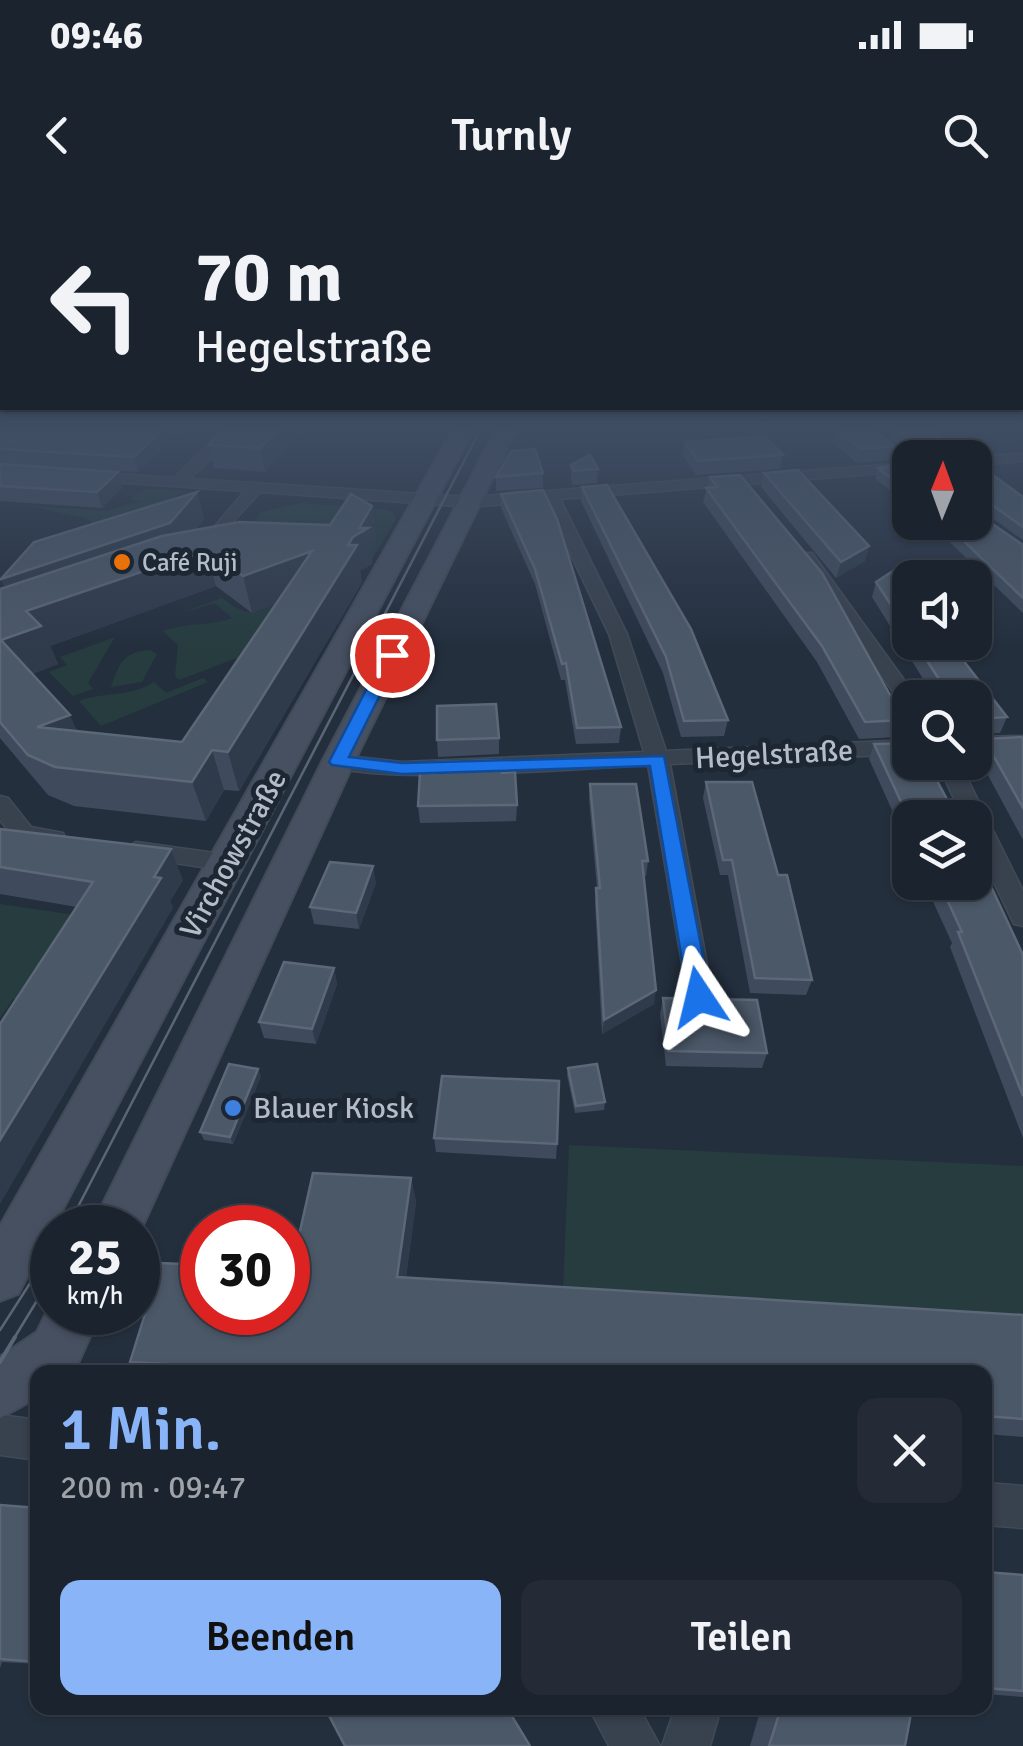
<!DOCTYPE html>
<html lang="de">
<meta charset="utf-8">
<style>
body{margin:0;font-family:Signika,sans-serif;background:#242b36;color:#f1f3f6;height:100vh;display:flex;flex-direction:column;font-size:38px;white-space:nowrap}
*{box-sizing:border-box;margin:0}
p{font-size:32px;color:#a0a4aa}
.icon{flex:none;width:55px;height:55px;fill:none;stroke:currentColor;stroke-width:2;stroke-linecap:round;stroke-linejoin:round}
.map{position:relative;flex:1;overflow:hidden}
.side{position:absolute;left:30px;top:1165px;width:962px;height:350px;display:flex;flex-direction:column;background:#1b232e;border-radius:20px;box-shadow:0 2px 8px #0004,0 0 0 2px #39404a}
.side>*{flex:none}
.banner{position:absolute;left:0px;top:0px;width:1025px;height:210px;box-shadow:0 2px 8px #0004,0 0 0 2px #39404a;background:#1b232e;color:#f1f3f6;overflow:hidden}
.needle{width:65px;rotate:1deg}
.fabs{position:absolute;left:892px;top:240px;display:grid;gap:20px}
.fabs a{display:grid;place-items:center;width:100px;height:100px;border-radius:20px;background:#1b232e;box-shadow:0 2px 8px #0004,0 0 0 2px #39404a;font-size:50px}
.speed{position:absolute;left:30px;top:1005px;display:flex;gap:20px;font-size:50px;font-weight:700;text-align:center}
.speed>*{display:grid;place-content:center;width:130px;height:130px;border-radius:50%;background:#1b232e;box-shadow:0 2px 8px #0004,0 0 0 2px #39404a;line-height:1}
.speed small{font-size:25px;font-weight:400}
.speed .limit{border:15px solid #d22;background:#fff;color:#111}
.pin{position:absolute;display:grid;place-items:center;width:85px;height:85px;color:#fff;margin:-42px;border:5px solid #fff;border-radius:50%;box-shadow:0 2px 10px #0007}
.me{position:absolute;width:110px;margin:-55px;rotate:350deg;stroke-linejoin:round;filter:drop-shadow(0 0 8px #0008)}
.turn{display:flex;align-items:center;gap:35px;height:210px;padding:0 30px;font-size:45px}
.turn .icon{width:130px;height:130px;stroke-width:2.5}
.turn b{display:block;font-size:70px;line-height:85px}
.round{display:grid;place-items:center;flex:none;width:105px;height:105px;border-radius:20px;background:#242b36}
.overview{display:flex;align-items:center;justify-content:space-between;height:170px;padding:0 30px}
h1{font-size:60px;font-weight:600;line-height:75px;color:#8ab4f8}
.action{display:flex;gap:20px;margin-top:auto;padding:20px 30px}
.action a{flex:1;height:115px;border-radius:20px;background:#8ab4f8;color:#111;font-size:40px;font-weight:600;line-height:115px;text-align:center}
.action a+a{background:#242b36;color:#f1f3f6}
.status{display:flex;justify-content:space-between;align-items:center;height:70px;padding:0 50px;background:#1b232e;direction:ltr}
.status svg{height:28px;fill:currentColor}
header{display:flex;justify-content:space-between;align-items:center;height:130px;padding:0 30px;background:#1b232e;font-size:45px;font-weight:600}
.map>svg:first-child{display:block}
.green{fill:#263c3f}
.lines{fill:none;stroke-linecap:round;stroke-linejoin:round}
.street-casing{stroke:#414a57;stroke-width:3}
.secondary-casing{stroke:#414a57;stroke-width:4}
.street{fill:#38414e;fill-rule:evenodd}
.secondary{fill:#465061;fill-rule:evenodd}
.tram-far1{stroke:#5a6575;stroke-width:2.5}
.tram{stroke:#5a6575;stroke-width:4}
.wall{fill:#3f4b5c;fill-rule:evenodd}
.shaded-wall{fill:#2f3b4b}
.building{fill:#4b5868;stroke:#5c6777;stroke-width:2.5;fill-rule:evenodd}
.route{fill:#1a73e8;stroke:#114b97;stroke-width:2.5}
.food-dot{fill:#e8710a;stroke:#1d2633;stroke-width:4}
.shop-dot{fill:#3f7fe0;stroke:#1d2633;stroke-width:4}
.labels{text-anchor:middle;stroke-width:10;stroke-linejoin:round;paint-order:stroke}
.far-poi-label{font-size:25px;fill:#b4bcc9;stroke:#1d2633;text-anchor:start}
.street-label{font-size:30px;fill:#b4bcc9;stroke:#1d2633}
.poi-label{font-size:30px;fill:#b4bcc9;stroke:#1d2633;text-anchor:start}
</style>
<div class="status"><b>09:46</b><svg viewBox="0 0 49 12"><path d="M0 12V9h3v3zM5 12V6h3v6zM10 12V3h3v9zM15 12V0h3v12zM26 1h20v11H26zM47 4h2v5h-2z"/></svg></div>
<header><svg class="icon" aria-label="back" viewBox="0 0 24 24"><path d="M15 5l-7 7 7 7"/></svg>Turnly<svg class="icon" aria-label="search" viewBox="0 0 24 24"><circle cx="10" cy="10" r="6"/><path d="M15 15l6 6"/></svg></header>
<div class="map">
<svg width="1023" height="1546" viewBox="0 0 1023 1546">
<rect width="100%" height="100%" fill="#242f3e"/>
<g class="green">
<path d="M147 289 186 291 178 294 141 334 98 332 88 319 31 306 106 311 141 301 129 299Z"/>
<path d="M300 303 382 309 393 312 396 319 372 359 231 355 261 312Z"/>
<path d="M222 398C255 423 255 410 293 398L252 460 237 458 179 480 175 476 178 445 163 431C187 422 209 427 232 418L215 403 175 415Z"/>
<path d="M115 437 88 483 93 489 73 496 49 472 67 465 60 457Z"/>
<path d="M150 450 157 454 142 482 111 487C119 463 123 452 150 450Z"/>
<path d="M203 478 208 482 101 526 79 501C104 491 130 498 154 482L166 493Z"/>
<path d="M0 704 89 717 33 802 13 799 0 818Z"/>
<path d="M569 945 1023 966V1119L563 1087Z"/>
</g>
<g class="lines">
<g class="street-casing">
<g id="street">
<path d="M224 230H239L190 279 470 297 910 263V271L560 299 627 434 666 551 910 540V554L670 564 713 797 709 805H689L648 565C599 567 352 588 327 562L338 555 402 562 644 552 609 434 545 301 470 307 260 292 200 358 192 353 245 291 84 280 77 276 84 272 174 278Z"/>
<path d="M1023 253V261L975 265 972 258Z"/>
<path d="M800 353H812L917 498H910V508L903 506 798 357Z"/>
<path d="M1023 536V548L975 551V537Z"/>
<path d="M937 562H959L1023 691V726L1014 724 975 643V618H963Z"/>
<path d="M0 596 8 598 31 627 63 633 66 639 63 645 15 640 0 620Z"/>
<path d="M136 642 229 655 241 663 229 671 127 656 124 650Z"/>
<path d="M0 1215 38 1220V1260L0 1255Z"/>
<path d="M985 1283 1023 1286V1328L985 1325Z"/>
<path d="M589 1508H639L660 1546H609Z"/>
<path d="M675 1508H721L710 1546H662Z"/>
</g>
</g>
<g class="secondary-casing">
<g id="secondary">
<path d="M453 230H473L18 1094 0 1101V1026Z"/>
<path d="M496 230H516L354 562 138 1036V1028H91L322 562Z"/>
<path d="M52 1101V1112H101L75 1170 38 1172V1197L0 1218V1157L37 1132Z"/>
</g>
</g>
<use href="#street" class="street"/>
<use href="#secondary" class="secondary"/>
<g class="tram-far1">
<path d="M67 1028 480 230"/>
<path d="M0 1130 52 1049"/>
<path d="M13 1140 52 1076"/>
</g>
<path class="tram" d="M0 1162 15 1137"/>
</g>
<g class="wall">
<path d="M0 230H181L138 272 0 263Z"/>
<path d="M303 230 265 272 214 268 208 245Z"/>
<path d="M835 230H872L895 246 890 260 857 263 832 242Z"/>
<path d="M892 230H931L969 258H914V255L890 238Z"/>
<path d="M684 242 783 255 780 269 696 275 682 255Z"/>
<path d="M975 262 1023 297V340L977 307H975V312L1023 345V413L929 322H975Z"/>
<path d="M910 263V307L875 278 878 268Z"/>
<path d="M0 264 123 287 102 308 0 301Z"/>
<path d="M571 265 598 269 597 283 573 285 571 279Z"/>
<path d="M543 273V288L496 291V277Z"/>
<path d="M764 273 869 346 865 361 836 378 761 287Z"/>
<path d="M710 277 904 520 898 537 859 539 817 462 703 302Z"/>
<path d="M582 287 728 520 724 536 681 537 663 473 581 301Z"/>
<path d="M197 292 204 319 195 330 330 325 372 306 376 342 371 351 372 364 360 371 362 382 239 591 224 590 206 621 74 606 48 595 0 538V389L5 387 1 379ZM216 386 252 413 276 404 182 542 78 531 32 474 58 464 50 446Z"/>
<path d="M501 294 621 527 619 543 576 544 565 480H561L535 384 501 308Z"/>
<path d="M876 382 910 393V442H949L1007 517 1000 533 976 534 975 537V498H935L872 397Z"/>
<path d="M499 538V554L438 557 437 540Z"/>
<path d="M1023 538V640L977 555 984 539Z"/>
<path d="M874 544 910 618V650L869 559Z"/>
<path d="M502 573 517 605 516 621 420 623 418 606Z"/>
<path d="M706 582 812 780 806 795 750 793 728 675H720L703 598Z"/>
<path d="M590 584 648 661 646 676H644L654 804 602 834 595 703 597 688 589 599Z"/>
<path d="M0 629 183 680 170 701 173 708 77 707 0 694Z"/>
<path d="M924 682H975L1023 755V938L950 747 952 743Z"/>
<path d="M376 683 359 729 314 724 310 707Z"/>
<path d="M334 768 337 784 316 844 264 838 259 822Z"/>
<path d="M663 798 767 853 762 868 666 866 660 814Z"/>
<path d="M568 868 605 902 604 910 575 913 567 875Z"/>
<path d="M261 876 233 944 204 940 200 932Z"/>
<path d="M434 938 557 944 556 959 436 952Z"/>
<path d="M411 978 416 1002 406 1077 1023 1115V1237L985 1234V1172H141L130 1162 291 1071Z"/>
<path d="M0 1305 38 1308V1464L2 1462 0 1468Z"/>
<path d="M985 1372 1023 1375V1497L985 1494Z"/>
<path d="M761 1508H912L905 1546H750Z"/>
</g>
<g class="shaded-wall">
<path d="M162 230H181L138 272 134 257Z"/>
<path d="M278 230H303L265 272 260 248Z"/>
<path d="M118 272 123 287 102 308 97 292Z"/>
<path d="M197 292 204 319 178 350 14 407 1 379Z"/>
<path d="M372 306 376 342 371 351 372 364 360 371 362 382 239 591 228 552Z"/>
<path d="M869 346 865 361 836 378 841 362Z"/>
<path d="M206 350 216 386 50 446 58 464 19 479 1 440 26 411Z"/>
<path d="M312 351 318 388 252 413 243 376Z"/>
<path d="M70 515 87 554 37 527Z"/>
<path d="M212 550 224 590 206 621 192 582Z"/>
<path d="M171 649 183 680 170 701 173 708 0 1004V940Z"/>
<path d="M373 666 376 683 359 729 356 713Z"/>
<path d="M334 768 337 784 316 844 312 829Z"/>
<path d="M656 790 654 804 602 834 604 820Z"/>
<path d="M258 869 261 876 233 944 230 937Z"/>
<path d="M411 978 416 1002 403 1099 397 1077Z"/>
<path d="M260 1508H276L275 1512 259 1511Z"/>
</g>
<g class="building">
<path d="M9 230H162L134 257 0 249V245L16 241 0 240V236Z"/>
<path d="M222 230H278L260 248 208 245Z"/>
<path d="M838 230H872L895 246 860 249Z"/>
<path d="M895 230H931L969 258H917V245Z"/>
<path d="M765 236 783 255 698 261 684 242Z"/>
<path d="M535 249 543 273 496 277 511 251Z"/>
<path d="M590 255 598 269 574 271 571 265Z"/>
<path d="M975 262 1023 297V327L981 297 976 298 975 312 1023 345V398L944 322H975Z"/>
<path d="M910 263V294L878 268Z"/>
<path d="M0 264 118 272 97 292 0 286Z"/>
<path d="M798 270 869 346 841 362 764 273Z"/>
<path d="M740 275 822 373 904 520 865 522 822 446 706 288 717 287 710 277Z"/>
<path d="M607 285 691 429 728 520 684 521 666 457 582 287Z"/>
<path d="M543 290 557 319 621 527 577 528 566 463 562 464 535 369 501 294Z"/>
<path d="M197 292 170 323 1 379 34 342Z"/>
<path d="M351 294 372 306 359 328H368L353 337 348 345H357L228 552 212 550 192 582 55 567 28 555 0 522V389L162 336 239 322 330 325ZM206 350 243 376 312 351 182 542 37 527 70 515 1 440 41 426 26 411Z"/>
<path d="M893 371 910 393V434L876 382Z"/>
<path d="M915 442H949L1007 517 979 519 978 530 975 524V498H951Z"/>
<path d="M496 504 499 538 437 540V506Z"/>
<path d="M1021 537 1023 538V608L984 539Z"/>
<path d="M910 543V562H927L957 618H910V621L874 544Z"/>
<path d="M501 560 502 573 515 572 517 605 418 606 420 573H437V562Z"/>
<path d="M706 582H752L778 675H787L812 780 755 778 732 660H723Z"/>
<path d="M590 584H636L648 661H642L656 790 604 820 596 688H600Z"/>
<path d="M0 629 171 649 154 677 161 678 0 940V824L93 682 0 667Z"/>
<path d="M975 652 1023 755V896L958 732H962L939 682H975Z"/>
<path d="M330 662 373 666 356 713 310 707Z"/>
<path d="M284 762 334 768 312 829 259 822Z"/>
<path d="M663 798 757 800 767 853 669 851Z"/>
<path d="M229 864 258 869 230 937 200 932Z"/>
<path d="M597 864 605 902 576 906 568 868Z"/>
<path d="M442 876 559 881 557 944 434 938Z"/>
<path d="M313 973 411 978 397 1077 1023 1115V1219L985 1216V1172H310L130 1162 161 1063 202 1065V1112H288V1070L291 1071Z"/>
<path d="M0 1305 38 1308V1462L0 1459Z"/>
<path d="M985 1372 1023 1375V1491L985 1488Z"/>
<path d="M221 1508H260L259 1511Z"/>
<path d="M325 1508H507L530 1546H345Z"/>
<path d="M781 1508H912L905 1546H769Z"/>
</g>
<linearGradient id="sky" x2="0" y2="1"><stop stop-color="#141a22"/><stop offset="0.51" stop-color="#3f4d63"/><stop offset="1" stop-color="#3f4d63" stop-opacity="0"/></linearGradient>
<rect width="1023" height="447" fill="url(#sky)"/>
<path class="route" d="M392 450 400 455 349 557 402 563 664 556 711 797 707 803 699 806 688 797 650 566 402 574 332 565 329 562 384 455Z"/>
<circle class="food-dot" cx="122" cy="362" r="10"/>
<circle class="shop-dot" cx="233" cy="908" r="10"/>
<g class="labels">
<g class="far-poi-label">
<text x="142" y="371">Café Ruji</text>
</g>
<g class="street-label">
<text transform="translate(774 554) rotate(-3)" y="10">Hegelstraße</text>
<text transform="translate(233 654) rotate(-61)" y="10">Virchowstraße</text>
</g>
<g class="poi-label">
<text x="253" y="918">Blauer Kiosk</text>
</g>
</g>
</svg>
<div class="fabs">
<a><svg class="needle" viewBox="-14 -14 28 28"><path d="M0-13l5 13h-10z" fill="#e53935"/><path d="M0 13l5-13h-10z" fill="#a0a4aa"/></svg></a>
<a><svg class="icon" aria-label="sound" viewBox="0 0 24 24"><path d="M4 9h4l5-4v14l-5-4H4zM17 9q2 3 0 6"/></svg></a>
<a><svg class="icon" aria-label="search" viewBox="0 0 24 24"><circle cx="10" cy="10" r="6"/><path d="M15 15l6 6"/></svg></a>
<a><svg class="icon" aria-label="layers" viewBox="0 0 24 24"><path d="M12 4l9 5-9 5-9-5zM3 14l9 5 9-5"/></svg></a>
</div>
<div class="speed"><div>25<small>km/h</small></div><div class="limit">30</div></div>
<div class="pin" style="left:392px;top:455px;background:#d93025"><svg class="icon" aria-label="arrive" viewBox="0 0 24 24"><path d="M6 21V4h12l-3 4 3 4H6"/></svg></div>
<svg class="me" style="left:699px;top:797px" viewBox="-20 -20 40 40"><path d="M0-17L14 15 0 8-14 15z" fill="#1a73e8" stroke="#fff" stroke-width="4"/></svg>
<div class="banner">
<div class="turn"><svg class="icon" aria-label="left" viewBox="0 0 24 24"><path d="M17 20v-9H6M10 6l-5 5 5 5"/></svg><div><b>70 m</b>Hegelstraße</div></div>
</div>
<section class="side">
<div class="overview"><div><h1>1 Min.</h1><p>200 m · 09:47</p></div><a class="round"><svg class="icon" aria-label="close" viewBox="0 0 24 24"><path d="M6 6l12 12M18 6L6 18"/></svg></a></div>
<div class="action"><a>Beenden</a><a>Teilen</a></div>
</section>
</div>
